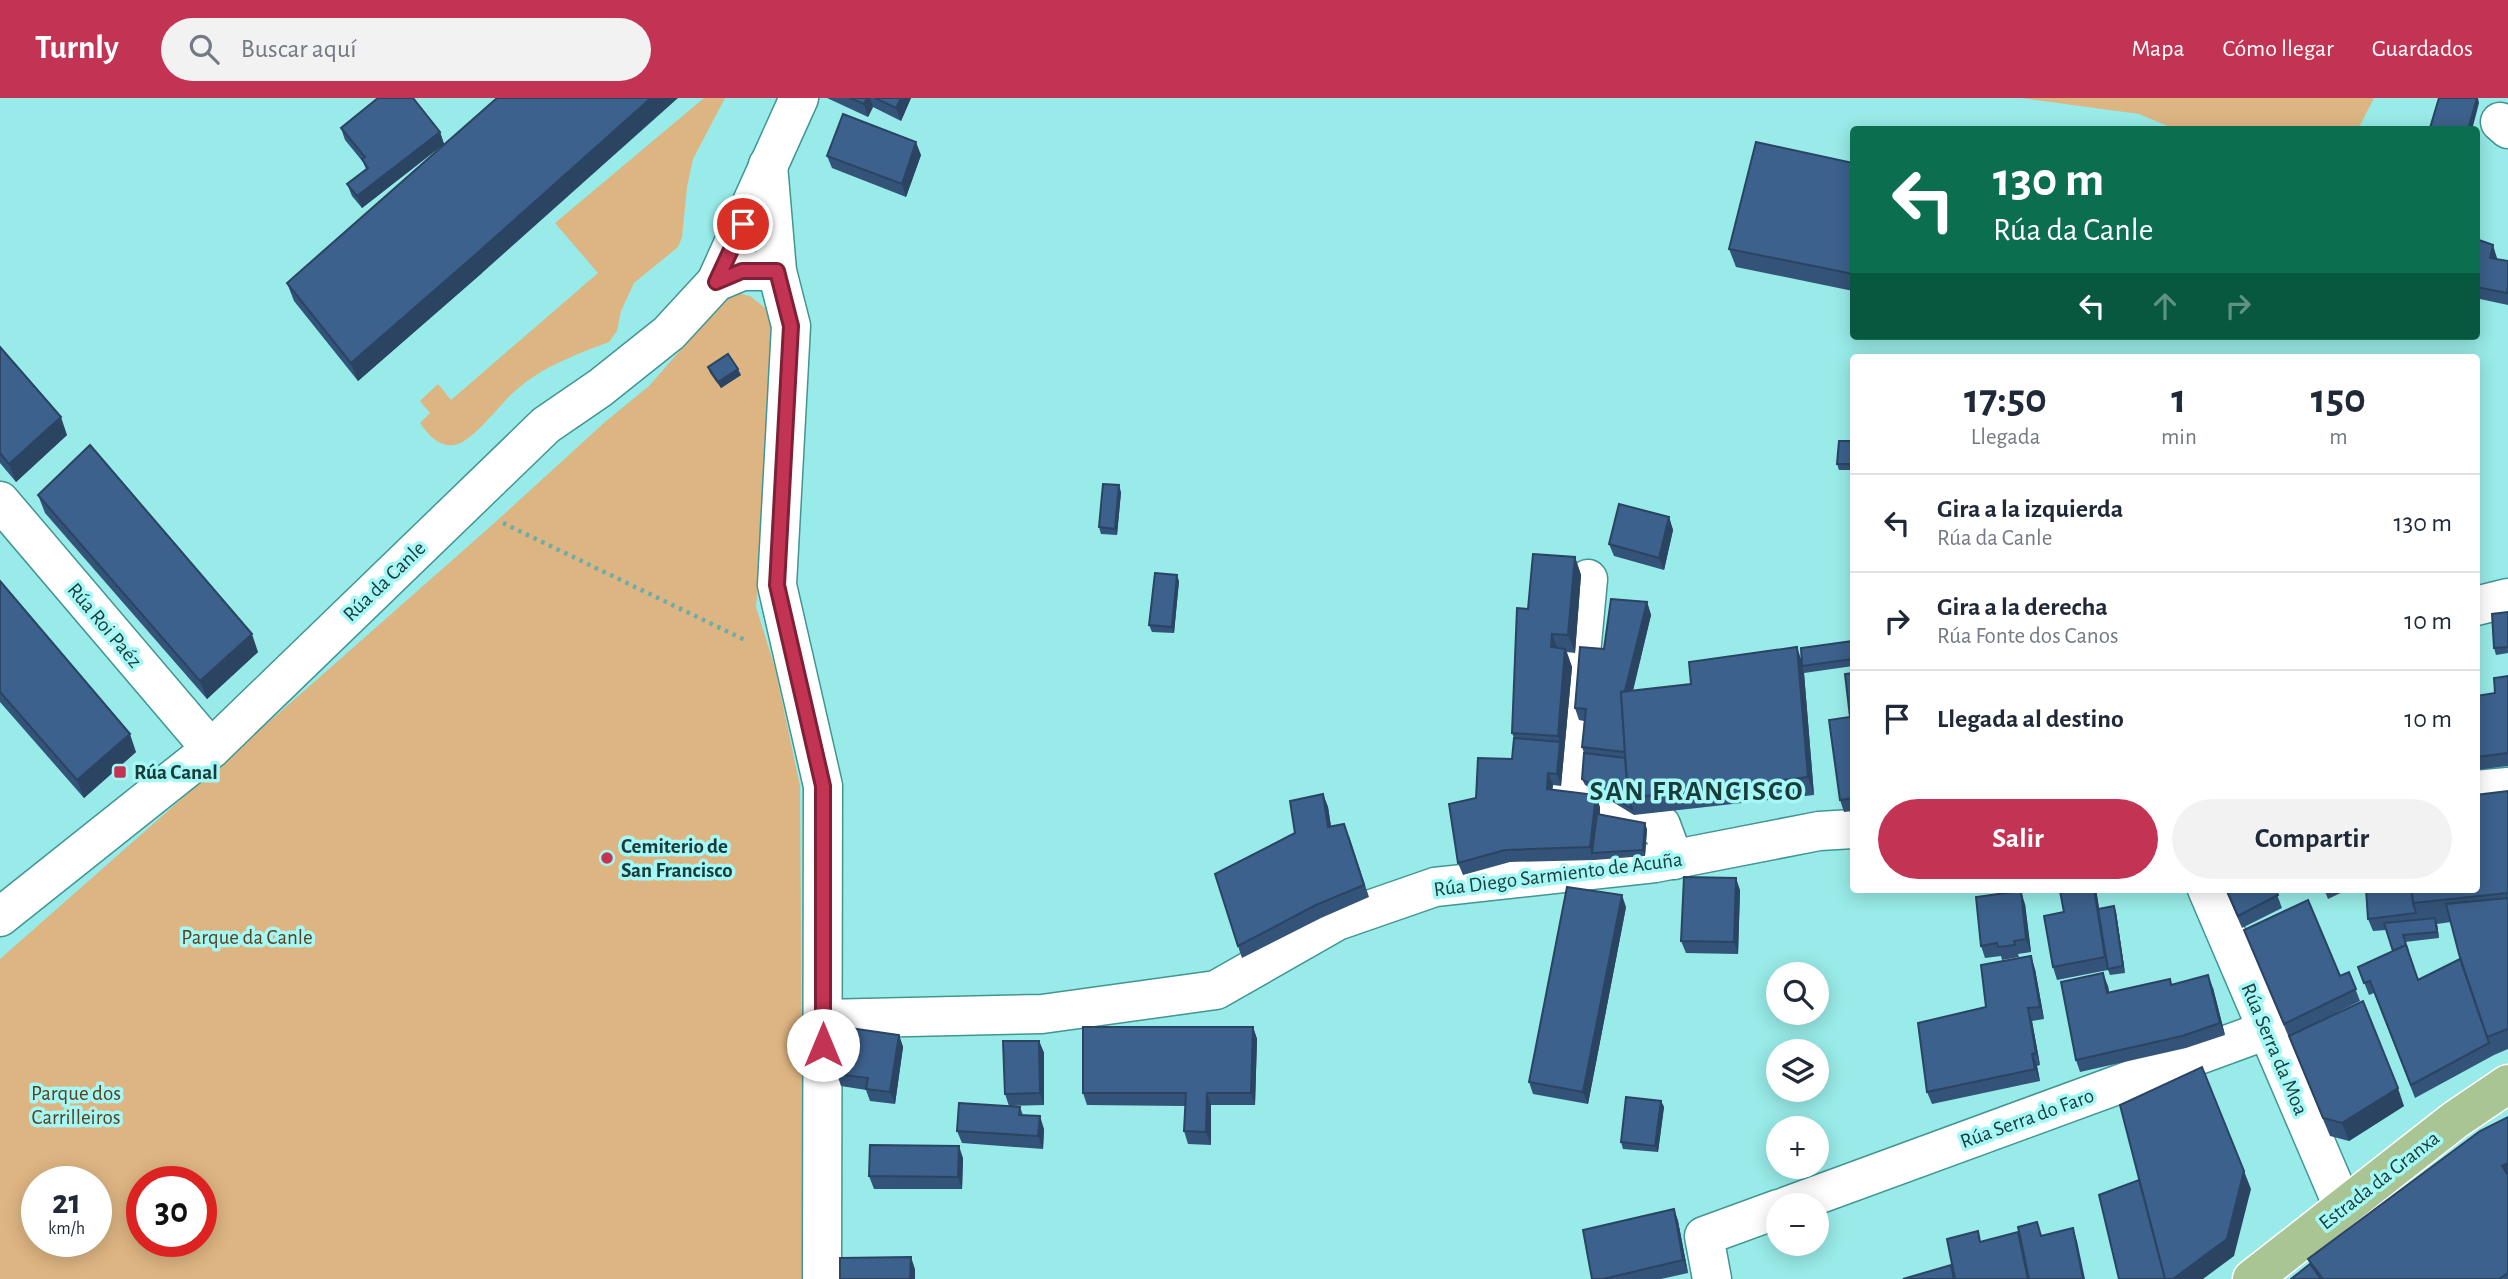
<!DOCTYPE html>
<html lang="es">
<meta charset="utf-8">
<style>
body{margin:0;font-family:"Alegreya Sans",sans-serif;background:#f2f2f3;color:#1f2937;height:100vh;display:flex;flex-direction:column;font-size:26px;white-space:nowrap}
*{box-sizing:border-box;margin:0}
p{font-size:23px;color:#747a83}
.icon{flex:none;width:38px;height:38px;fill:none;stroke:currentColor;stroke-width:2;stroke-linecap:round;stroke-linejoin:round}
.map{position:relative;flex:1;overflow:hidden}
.details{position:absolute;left:1850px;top:256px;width:630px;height:539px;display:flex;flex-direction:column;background:#fff;border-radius:7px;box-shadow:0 4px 18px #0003}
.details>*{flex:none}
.hud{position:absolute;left:1850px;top:28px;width:630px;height:214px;border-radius:7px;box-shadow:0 4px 18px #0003;background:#0b6e4f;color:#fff;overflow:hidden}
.buttons{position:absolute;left:1766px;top:864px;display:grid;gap:14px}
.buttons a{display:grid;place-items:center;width:63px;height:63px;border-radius:50%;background:#fff;box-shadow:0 4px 18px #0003;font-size:35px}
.speed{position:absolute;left:21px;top:1068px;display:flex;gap:14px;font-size:35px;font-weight:700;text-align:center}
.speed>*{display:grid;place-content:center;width:91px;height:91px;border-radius:50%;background:#fff;box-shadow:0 4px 18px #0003;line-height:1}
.speed small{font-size:18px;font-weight:400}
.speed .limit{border:10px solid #d22;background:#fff;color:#111}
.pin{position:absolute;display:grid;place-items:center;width:60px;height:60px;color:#fff;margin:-30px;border:4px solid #fff;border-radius:50%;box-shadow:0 2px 7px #0007}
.me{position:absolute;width:77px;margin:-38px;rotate:0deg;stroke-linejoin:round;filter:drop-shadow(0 0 5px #0008)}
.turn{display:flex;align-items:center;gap:24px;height:147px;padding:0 28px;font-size:32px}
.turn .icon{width:91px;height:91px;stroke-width:2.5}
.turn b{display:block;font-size:49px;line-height:60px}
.lanes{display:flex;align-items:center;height:66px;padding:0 28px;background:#0003;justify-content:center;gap:35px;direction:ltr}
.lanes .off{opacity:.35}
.eta{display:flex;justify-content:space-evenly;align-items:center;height:119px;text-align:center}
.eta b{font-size:42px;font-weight:700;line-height:49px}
.cta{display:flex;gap:14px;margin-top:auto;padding:14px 28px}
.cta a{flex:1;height:80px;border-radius:42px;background:#c33353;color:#fff;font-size:28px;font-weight:700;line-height:80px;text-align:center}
.cta a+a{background:#f2f2f3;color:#1f2937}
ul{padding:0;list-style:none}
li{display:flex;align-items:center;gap:21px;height:98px;padding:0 28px;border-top:2px solid #e0e1e3}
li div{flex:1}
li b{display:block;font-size:26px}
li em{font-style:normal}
header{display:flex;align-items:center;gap:42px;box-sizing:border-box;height:98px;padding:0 35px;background:#c33353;color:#fff}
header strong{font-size:33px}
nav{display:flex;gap:38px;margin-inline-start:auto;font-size:24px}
.search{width:490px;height:63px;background:#f2f2f3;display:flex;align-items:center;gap:18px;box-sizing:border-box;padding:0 24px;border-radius:38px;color:#747a83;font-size:26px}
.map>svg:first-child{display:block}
.green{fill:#ddb582;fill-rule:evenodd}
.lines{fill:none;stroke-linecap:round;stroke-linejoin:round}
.minor-casing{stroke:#419593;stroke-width:41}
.major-casing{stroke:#fff;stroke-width:41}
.path{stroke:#6badab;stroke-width:4.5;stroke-dasharray:3.5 5;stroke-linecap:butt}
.minor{stroke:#fff;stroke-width:38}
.major{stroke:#a9c593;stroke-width:38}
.wall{fill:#345378;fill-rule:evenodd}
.shaded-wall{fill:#2a4462}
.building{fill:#3c618c;stroke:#2a4462;stroke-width:2}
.route-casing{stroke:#7f2136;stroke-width:18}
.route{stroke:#c33353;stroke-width:12}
.poi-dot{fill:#c33353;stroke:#a5f8f5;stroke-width:2.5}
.labels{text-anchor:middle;stroke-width:7;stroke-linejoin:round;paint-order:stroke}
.street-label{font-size:21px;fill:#193c3b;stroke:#a5f8f5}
.poi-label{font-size:21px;font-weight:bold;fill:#193c3b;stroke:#a5f8f5;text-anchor:start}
.park-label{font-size:21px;fill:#5b411d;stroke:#a5f8f5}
.district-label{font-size:28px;font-weight:bold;letter-spacing:2px;fill:#193c3b;stroke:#a5f8f5}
</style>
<header>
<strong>Turnly</strong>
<div class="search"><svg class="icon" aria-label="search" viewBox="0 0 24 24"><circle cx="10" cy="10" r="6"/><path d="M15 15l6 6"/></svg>Buscar aquí</div>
<nav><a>Mapa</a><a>Cómo llegar</a><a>Guardados</a></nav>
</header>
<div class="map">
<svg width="2508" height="1181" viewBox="0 0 2508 1181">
<rect width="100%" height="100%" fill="#98ebe8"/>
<g class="green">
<path d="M704 0H725L693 61 687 89 682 139 678 149 634 185 621 213 617 233 609 244C575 257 541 269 514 294 500 306 472 345 454 347 438 349 429 337 420 325L430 315 420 303 438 286 451 302 598 175 555 125Z"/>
<path d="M2021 0H2374L2358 31H2175L2139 16Z"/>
<path d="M736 195 750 198 769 213 776 251 756 509 775 570 800 688 803 1181H0V861L491 428 605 324 649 288 726 200ZM37 1083H96V1143H37ZM142 1083H201V1143H142Z"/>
</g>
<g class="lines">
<g class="minor-casing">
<g id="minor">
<path d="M2500 24 2508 31"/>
<path d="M768 67 777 173 791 228 777 487 823 688 822 1181"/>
<path d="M716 184 799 0"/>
<path d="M0 403 211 651"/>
<path d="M1588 481 1569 684 1634 723 1661 727 1674 762"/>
<path d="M2476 508 2508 500"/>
<path d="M2476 692 2508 689"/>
<path d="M2207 791 2344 1111"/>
<path d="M0 819 211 651 546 327 600 290 669 235 716 184 742 173H777"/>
<path d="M823 921 1042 916 1216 892 1337 823 1435 789 1655 765 1819 733 1853 731"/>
<path d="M1787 1108 2267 932"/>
<path d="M1712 1181 1704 1138 1778 1111"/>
</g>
</g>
<g class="major-casing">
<path id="major" d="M2252 1181 2455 1022 2508 986"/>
</g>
<path class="path" d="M503 425 747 543"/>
<use href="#minor" class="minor"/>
<use href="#major" class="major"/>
</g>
<g class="wall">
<path d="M827 0H911L901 23 873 9 868 19Z"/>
<path d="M341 30 440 34 444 46 362 110 352 98 347 86 366 71 363 64 345 42Z"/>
<path d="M921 57 906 99 832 70 827 58Z"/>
<path d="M1853 65V193L1736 169 1729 151Z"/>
<path d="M2476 141 2497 160V161L2508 163V207L2480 201 2479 206H2476Z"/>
<path d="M482 175 358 283 294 203 287 185Z"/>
<path d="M0 249 67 337 16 384 0 365Z"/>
<path d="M708 269 741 277 721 290 710 275Z"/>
<path d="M1853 343V372H1839L1837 366Z"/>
<path d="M1121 394 1117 437 1101 436 1099 429Z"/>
<path d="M38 397 258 554 207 601 45 415Z"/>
<path d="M1669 419 1673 432 1664 472 1614 458 1609 446Z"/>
<path d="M1575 459 1581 477 1575 555 1567 554 1572 569 1561 688 1553 687 1552 691 1600 709V716L1647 731 1645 758 1594 762 1510 764 1463 777 1458 765 1476 700 1512 661 1514 640 1512 635Z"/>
<path d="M0 483 136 654 84 700 0 604Z"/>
<path d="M1179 483 1174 535 1152 534 1149 527Z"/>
<path d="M1647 504 1651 517 1633 593 1691 586 1801 561 1853 543V568L1804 575 1814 697 1634 717 1585 687 1582 681 1584 655 1582 649 1584 623 1579 622 1575 610 1604 551Z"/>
<path d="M2508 514V555L2496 557 2494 550Z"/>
<path d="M1853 575V713L1844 714 1840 702 1850 619Z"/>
<path d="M2508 578V668L2476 672V598L2495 595Z"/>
<path d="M2508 693V951L2494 957 2415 1000 2374 895 2369 897 2358 869 2393 853 2386 832 2373 833 2368 821ZM2451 824 2460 861 2418 882 2405 844 2439 840 2437 826Z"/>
<path d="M1323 696 1328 709 1331 729 1349 738 1369 799 1321 820 1242 860 1238 848 1295 735Z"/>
<path d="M2069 791H2096L2099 811 2114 808 2116 814 2125 875 2110 877 2108 872 2057 882 2053 869Z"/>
<path d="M2225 791H2275L2282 810 2242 830Z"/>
<path d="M2324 791H2349L2328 801Z"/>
<path d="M1740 792 1738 856 1686 855 1681 843Z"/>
<path d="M2025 806 2031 854 2018 856 2019 859 2002 862 2001 858 1985 860 1981 848Z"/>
<path d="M1626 809 1588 1006 1533 996 1529 984Z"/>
<path d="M2244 832 2340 878 2349 874 2360 903 2298 934 2404 1008 2349 1043 2330 1038Z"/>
<path d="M2035 871 2044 921 2032 923 2040 967 2037 968 2040 983 1932 1006 1927 994 1986 909Z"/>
<path d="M2170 881 2172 887 2213 890 2225 937 2186 950 2080 974 2076 962 2108 888 2109 894Z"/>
<path d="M1253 929 1257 941 1255 1007H1211V1047L1188 1046 1184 1033 1185 1008 1087 1007 1083 995Z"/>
<path d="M899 937 903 949 895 1006 870 1003 866 992 841 988 837 976Z"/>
<path d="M1039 943 1044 955V1007L1009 1008 1005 996Z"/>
<path d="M1661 1003 1664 1009 1658 1054 1623 1051 1621 1044Z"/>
<path d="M1020 1009 1023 1017 1044 1031 1043 1051 962 1045 957 1033Z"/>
<path d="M2508 1019V1181H2291L2311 1166 2308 1161Z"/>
<path d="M963 1060 962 1091H874L869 1078Z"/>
<path d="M1674 1111 1678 1123 1688 1175 1661 1181H1592Z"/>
</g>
<g class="shaded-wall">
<path d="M651 0H678L482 175 358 283 351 265Z"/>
<path d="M867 0H870L873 9 868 19 864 6Z"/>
<path d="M901 0H911L901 23 896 10Z"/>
<path d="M2477 0H2478L2479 5 2472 32H2468Z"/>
<path d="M440 34 444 46 362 110 357 98Z"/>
<path d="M916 44 921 57 906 99 902 86Z"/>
<path d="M2493 147 2497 160 2495 173 2490 160Z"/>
<path d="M2476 191 2480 201 2479 206 2476 200Z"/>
<path d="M738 271 741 277 721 290 718 284Z"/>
<path d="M61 319 67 337 16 384 9 366Z"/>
<path d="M1119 387 1121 394 1117 437 1115 431Z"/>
<path d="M1669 419 1673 432 1664 472 1659 460Z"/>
<path d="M1575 459 1581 477 1575 555 1568 537Z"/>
<path d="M1177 477 1179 483 1174 535 1172 529Z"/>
<path d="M1647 504 1651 517 1628 612 1623 599Z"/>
<path d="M252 536 258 554 207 601 200 583Z"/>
<path d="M1552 536 1559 554 1551 549Z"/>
<path d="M1797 549 1803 567 1802 568 1804 575 1814 697 1808 679Z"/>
<path d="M1565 551 1572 569 1561 688 1557 676 1560 644 1558 638Z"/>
<path d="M130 636 136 654 84 700 77 682Z"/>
<path d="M1548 675 1553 687 1551 703 1547 691Z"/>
<path d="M1323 696 1328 709 1333 741 1328 729Z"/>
<path d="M1596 697 1600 709 1595 755H1592L1590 749Z"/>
<path d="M1645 725 1647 731 1645 758 1643 752Z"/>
<path d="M1736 780 1740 792 1738 856 1734 844Z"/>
<path d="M2094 791H2096L2109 871 2105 859Z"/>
<path d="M2021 793 2025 806 2031 854 2026 841Z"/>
<path d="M1622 797 1626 809 1588 1006 1583 994Z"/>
<path d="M2114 808 2116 814 2125 875 2123 868Z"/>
<path d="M2435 820 2437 826 2439 840 2437 834Z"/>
<path d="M2031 858 2035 871 2044 921 2040 909Z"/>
<path d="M2103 875 2108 888 2111 907 2107 895Z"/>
<path d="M2208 877 2213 890 2225 937 2220 925Z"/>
<path d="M2028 910 2032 923 2040 967 2036 955Z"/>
<path d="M1253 929 1257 941 1255 1007 1251 995Z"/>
<path d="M899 937 903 949 895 1006 890 994Z"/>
<path d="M1039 943 1044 955V1007L1040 995Z"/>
<path d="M2032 956 2037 968 2040 983 2035 971Z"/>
<path d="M2398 990 2404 1008 2349 1043 2342 1025Z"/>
<path d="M1207 995 1211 1007V1047L1206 1034Z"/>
<path d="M1661 1003 1664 1009 1658 1054 1655 1048Z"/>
<path d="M1040 1018 1044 1031 1043 1051 1038 1038Z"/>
<path d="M959 1048 963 1060 962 1091 958 1079Z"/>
<path d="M2508 1065V1083L2502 1068Z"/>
<path d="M2244 1073 2251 1091 2234 1158 2203 1181H2173Z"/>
<path d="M1674 1111 1678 1123 1688 1175 1683 1162Z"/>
<path d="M2073 1130 2077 1143 2085 1181H2083Z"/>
<path d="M911 1159 915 1171V1181H910Z"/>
</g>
<g class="building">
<path d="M378 0H413L440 34 357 98 347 86 368 70 362 61 365 59 341 30Z"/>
<path d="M497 0H651L475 157 351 265 287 185Z"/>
<path d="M850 0H867L864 6Z"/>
<path d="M875 0H901L896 10Z"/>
<path d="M2439 0H2477L2468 32H2435L2430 30Z"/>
<path d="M843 16 916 44 902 86 827 58Z"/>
<path d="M1756 44 1853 65V176L1729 151Z"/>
<path d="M2476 141 2493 147 2490 160 2508 163V188L2507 195 2476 189Z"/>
<path d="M0 249 61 319 9 366 0 355Z"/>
<path d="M728 256 738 271 718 284 708 269Z"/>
<path d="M1839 343H1853V366H1837Z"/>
<path d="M90 347 252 536 200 583 38 397Z"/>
<path d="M1103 386 1119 387 1115 431 1099 429Z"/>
<path d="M1619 406 1669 419 1659 460 1609 446Z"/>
<path d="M1533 456 1575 459 1568 537 1552 536 1551 549 1565 551 1558 638 1512 635 1517 510 1528 511Z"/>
<path d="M1155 475 1177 477 1172 529 1149 527Z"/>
<path d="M0 483 130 636 77 682 0 594Z"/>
<path d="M1611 501 1647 504 1625 593 1621 594 1625 654 1582 649 1586 611 1575 610 1580 549 1604 551Z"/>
<path d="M2508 514V549L2494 550 2492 516Z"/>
<path d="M1853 543V561L1802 568 1801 550Z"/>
<path d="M1797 549 1808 679 1628 700 1621 594 1691 586 1689 564Z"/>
<path d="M1853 575V700L1840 702 1829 622 1850 619 1845 576Z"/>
<path d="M2508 578V655L2476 659V598L2495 595 2494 580Z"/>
<path d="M1514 640 1560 644 1557 676 1548 675 1547 691 1596 697 1590 749 1505 752 1458 765 1449 706 1476 700 1478 660 1512 661Z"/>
<path d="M1584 655 1625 660 1628 700 1632 711 1582 681Z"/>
<path d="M2508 693V795L2413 805 2411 791H2476V697Z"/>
<path d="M1323 696 1328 729 1344 726 1364 787 1316 807 1238 848 1215 776 1295 735 1290 703Z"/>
<path d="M1597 716 1645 725 1643 752 1592 755Z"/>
<path d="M1684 779 1736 780 1734 844 1681 843Z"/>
<path d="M1567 789 1622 797 1583 994 1529 984Z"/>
<path d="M2069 791H2094L2105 859 2053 869 2044 818 2064 814 2060 793Z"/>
<path d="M2226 791H2275L2278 797 2238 818Z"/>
<path d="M2366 791H2411L2413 805 2416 815 2368 821Z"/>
<path d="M2021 793 2026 841 2014 843 2015 847 1998 849 1997 845 1981 848 1976 799Z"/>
<path d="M2508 800V931L2487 939 2459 856 2446 806Z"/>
<path d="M2308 802 2340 878 2349 874 2356 891 2284 926 2244 832Z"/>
<path d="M2114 808 2123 868 2108 871 2098 811Z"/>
<path d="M2435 820 2437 834 2403 837 2408 853 2406 847 2393 853 2384 825Z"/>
<path d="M2406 847 2418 882 2460 861 2489 945 2411 987 2370 883 2364 885 2358 869Z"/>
<path d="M2031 858 2040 909 2028 910 2036 955 2032 956 2035 971 1927 994 1918 925 1986 909 1981 867Z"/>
<path d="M2103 875 2107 895 2170 881 2171 887 2208 877 2220 925 2182 938 2076 962 2061 884Z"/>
<path d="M2363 903 2398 990 2342 1025 2323 1020 2289 938Z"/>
<path d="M843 929 899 937 890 994 866 991 868 980 837 976Z"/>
<path d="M1083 929H1253L1251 995H1207L1206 1034 1184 1033 1186 995H1083Z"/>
<path d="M1003 943H1039L1040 995 1005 996Z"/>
<path d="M2202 969 2244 1073 2227 1141 2173 1181H2165L2120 1007Z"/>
<path d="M1626 999 1661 1003 1655 1048 1621 1044Z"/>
<path d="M959 1005 1020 1009 1019 1017 1040 1018 1038 1038 957 1033Z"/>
<path d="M2508 1019V1065L2502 1068 2508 1077V1175L2499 1181H2323L2308 1161 2480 1033Z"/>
<path d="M870 1047 959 1048 958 1079 869 1078Z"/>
<path d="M2139 1082 2165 1181H2119L2099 1097Z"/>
<path d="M1674 1111 1683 1162 1603 1181H1592L1583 1132Z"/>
<path d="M2037 1124 2041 1138 2073 1130 2083 1181H2029L2018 1129Z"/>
<path d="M1978 1133 1980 1144 2018 1134 2028 1181H1955L1947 1141Z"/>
<path d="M911 1159 910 1181H840V1160Z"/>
<path d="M2310 1166 2321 1181H2291Z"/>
<path d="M1951 1167 1954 1181H1903Z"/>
</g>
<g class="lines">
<g class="route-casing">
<path id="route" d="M743 126 716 184 742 173H777L791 228 777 487 823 688V947"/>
</g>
<use href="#route" class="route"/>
</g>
<g class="poi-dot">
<rect x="113" y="667" width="14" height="14" rx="3.5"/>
<circle cx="607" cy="760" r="7"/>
</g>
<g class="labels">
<g class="street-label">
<text transform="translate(384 483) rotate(-44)" y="7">Rúa da Canle</text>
<text transform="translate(105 527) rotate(50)" y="7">Rúa Roi Paéz</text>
<text transform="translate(1558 776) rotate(-7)" y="7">Rúa Diego Sarmiento de Acuña</text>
<text transform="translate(2275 951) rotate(67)" y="7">Rúa Serra da Moa</text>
<text transform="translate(2027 1020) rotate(-20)" y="7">Rúa Serra do Faro</text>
<text transform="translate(2379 1082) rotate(-38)" y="7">Estrada da Granxa</text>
</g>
<g class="poi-label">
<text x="134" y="681">Rúa Canal</text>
<text x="621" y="755">Cemiterio de<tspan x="621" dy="24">San Francisco</tspan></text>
</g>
<g class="park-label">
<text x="247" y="846">Parque da Canle</text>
<text x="76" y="1002">Parque dos<tspan x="76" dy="24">Carrilleiros</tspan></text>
</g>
<g class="district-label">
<text x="1697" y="702">SAN FRANCISCO</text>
</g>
</g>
</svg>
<div class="buttons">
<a><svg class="icon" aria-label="search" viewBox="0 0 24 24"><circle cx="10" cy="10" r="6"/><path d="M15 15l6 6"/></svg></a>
<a><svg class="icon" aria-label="layers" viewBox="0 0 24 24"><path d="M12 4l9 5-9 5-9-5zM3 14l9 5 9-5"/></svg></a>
<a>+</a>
<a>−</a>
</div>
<div class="speed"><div>21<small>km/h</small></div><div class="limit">30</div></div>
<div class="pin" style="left:743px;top:126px;background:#d93025"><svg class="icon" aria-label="arrive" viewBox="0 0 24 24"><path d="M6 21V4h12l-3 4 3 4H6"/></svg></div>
<svg class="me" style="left:823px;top:947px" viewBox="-20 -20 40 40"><circle r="19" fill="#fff"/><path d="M0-13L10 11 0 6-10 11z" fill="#c33353"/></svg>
<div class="hud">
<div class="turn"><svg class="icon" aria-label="left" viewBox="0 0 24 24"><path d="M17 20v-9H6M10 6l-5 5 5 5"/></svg><div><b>130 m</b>Rúa da Canle</div></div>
<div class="lanes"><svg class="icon" aria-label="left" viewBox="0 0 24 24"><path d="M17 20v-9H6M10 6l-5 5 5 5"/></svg><svg class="icon off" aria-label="ahead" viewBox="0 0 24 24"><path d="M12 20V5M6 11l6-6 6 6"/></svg><svg class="icon off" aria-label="right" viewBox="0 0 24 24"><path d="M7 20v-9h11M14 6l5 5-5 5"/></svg></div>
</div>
<section class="details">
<div class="eta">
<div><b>17:50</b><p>Llegada</p></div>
<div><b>1</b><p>min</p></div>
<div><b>150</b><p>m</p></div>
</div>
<ul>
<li><svg class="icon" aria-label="left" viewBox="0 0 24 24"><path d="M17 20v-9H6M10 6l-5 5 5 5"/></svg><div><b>Gira a la izquierda</b><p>Rúa da Canle</p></div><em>130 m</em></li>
<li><svg class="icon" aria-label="right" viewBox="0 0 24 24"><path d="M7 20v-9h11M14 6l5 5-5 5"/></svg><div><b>Gira a la derecha</b><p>Rúa Fonte dos Canos</p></div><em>10 m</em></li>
<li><svg class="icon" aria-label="arrive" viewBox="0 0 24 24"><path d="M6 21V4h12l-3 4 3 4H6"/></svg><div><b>Llegada al destino</b></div><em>10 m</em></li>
</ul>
<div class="cta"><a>Salir</a><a>Compartir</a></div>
</section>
</div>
